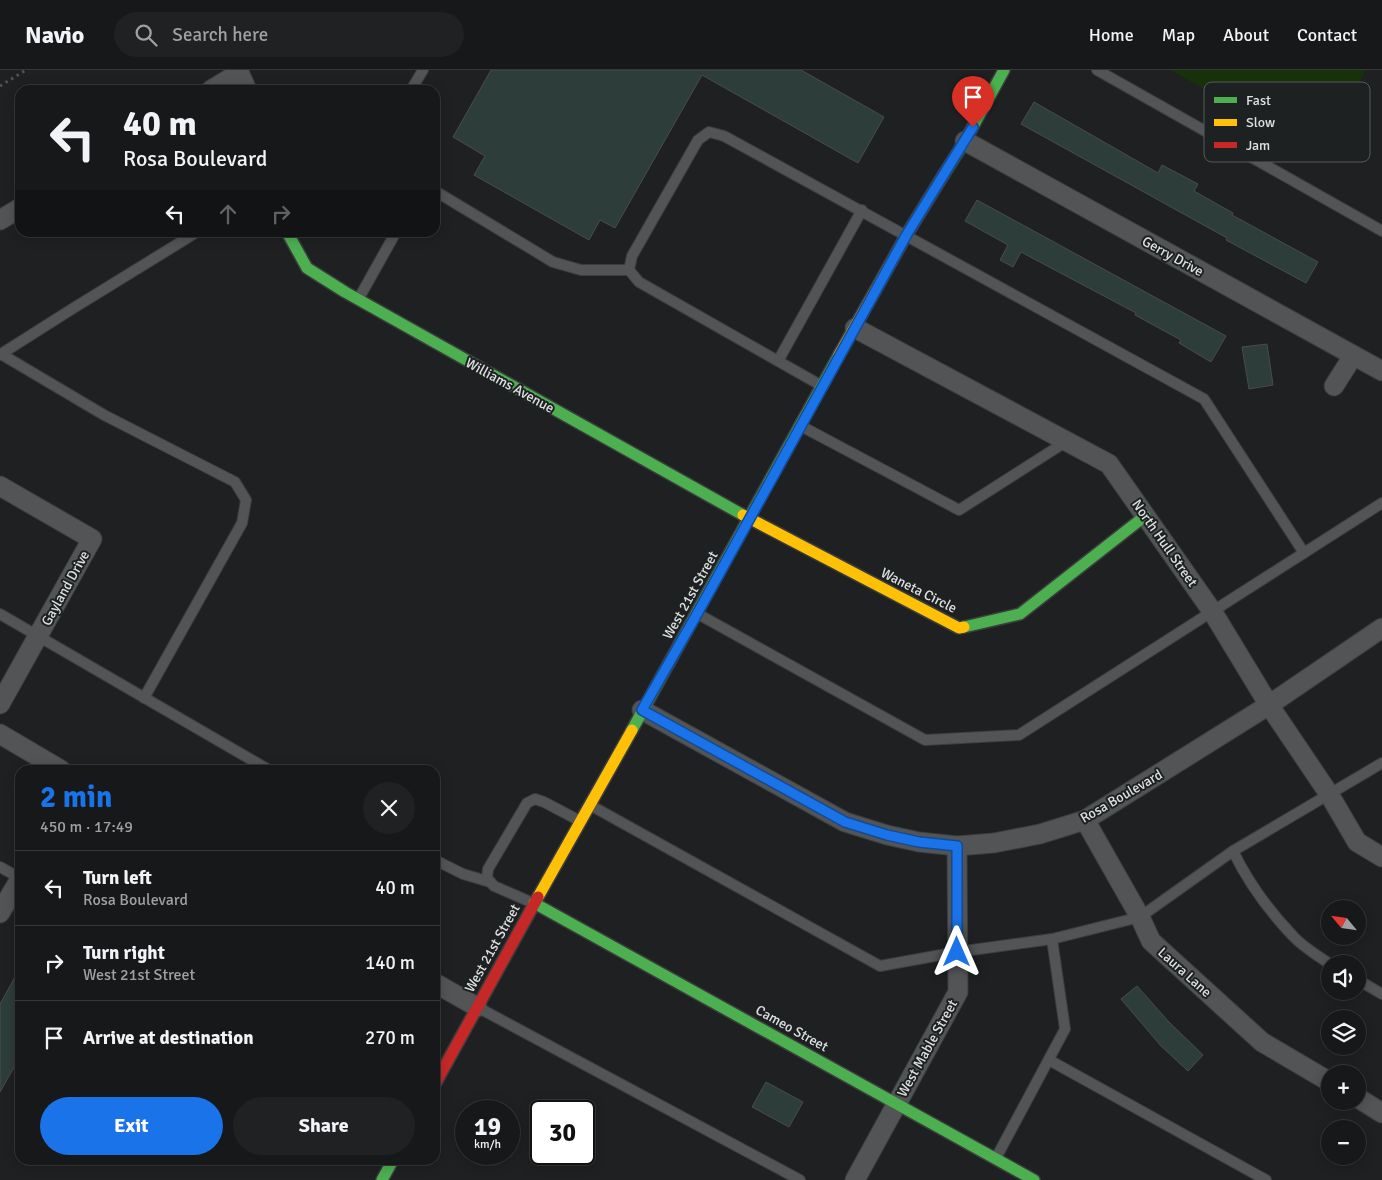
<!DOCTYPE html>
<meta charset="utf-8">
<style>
body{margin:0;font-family:Signika,sans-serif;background:#202122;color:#f1f3f6;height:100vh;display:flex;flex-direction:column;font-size:19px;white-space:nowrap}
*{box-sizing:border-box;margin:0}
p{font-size:16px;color:#9ea0a2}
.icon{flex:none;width:28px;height:28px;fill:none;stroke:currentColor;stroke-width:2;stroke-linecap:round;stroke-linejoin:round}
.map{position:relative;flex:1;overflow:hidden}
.sheet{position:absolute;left:15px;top:695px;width:425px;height:400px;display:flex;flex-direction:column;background:#171819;border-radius:15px;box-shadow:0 2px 12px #0003,0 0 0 1px #363738}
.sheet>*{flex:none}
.hud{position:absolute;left:15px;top:15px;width:425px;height:152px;border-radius:15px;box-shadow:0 2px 12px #0003,0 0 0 1px #363738;background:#171819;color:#f1f3f6;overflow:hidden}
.needle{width:32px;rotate:299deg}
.fabs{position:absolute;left:1321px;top:830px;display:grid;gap:10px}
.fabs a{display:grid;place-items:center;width:45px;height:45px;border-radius:50%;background:#171819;box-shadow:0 2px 12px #0003,0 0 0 1px #363738;font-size:25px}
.speed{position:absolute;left:455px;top:1030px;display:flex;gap:10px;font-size:25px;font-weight:700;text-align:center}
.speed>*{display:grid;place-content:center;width:65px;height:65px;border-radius:50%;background:#171819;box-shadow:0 2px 12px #0003,0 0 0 1px #363738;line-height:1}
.speed small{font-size:12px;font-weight:400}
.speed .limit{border:2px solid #111;border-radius:8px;background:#fff;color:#111}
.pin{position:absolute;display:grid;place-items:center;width:42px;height:42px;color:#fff;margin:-51px -21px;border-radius:50% 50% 50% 0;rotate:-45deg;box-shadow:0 0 5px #0007}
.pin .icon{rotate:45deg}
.me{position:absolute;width:55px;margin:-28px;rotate:0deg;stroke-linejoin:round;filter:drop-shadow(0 0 4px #0008)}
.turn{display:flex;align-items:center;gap:18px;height:105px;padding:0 25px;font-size:22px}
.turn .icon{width:65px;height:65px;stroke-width:2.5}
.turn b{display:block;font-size:35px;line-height:42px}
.lanes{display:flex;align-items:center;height:48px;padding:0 25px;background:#0003;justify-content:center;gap:25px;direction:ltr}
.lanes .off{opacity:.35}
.round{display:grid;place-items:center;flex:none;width:52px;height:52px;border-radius:26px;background:#202122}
.headline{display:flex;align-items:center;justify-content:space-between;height:85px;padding:0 25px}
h1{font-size:30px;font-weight:800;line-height:38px;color:#1a73e8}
.action{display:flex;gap:10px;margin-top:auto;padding:10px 25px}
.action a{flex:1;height:58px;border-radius:30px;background:#1a73e8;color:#fff;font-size:20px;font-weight:800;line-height:58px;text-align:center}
.action a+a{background:#202122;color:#f1f3f6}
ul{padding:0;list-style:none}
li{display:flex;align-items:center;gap:15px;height:75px;padding:0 25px;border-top:1px solid #363738}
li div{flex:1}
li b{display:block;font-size:19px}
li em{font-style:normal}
header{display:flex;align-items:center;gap:30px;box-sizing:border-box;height:70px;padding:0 25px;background:#171819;border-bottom:1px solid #363738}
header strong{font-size:24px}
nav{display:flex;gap:28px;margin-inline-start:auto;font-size:18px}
.search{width:350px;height:45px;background:#202122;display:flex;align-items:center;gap:12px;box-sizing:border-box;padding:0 18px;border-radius:28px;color:#9ea0a2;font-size:19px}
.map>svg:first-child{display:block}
.green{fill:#17310a}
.building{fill:#2d3d39;stroke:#4a4c4c}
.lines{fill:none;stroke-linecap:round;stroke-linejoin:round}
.lane-casing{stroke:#3c3d3d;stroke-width:12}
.street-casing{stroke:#3c3d3d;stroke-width:21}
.fast-casing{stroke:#3c3d3d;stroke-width:14}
.slow-casing{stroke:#3c3d3d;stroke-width:14}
.jam-casing{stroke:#3c3d3d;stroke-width:14}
.path{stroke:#505252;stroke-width:3;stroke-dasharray:2.5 4;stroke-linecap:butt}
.lane{stroke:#535455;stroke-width:10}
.street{stroke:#535455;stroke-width:19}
.fast{stroke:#4caf50;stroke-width:11}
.slow{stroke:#ffc107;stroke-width:11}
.jam{stroke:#c62828;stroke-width:11}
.route-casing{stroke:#114b97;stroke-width:12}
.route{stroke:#1a73e8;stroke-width:9}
.labels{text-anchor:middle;stroke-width:4;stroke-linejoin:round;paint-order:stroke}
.street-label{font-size:14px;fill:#dee0e0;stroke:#1e2122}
.key{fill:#1e2122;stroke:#585a5b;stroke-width:1}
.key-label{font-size:14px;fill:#dee0e0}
</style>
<header>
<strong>Navio</strong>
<div class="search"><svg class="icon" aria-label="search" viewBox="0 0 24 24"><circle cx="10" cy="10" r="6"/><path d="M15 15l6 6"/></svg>Search here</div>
<nav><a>Home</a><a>Map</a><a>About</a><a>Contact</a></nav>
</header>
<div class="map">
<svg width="1382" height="1110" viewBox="0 0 1382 1110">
<rect width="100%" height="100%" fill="#1f2021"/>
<path class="green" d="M1170 0H1366L1320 83Z"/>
<g class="building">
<path d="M491 0H801L884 47 858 93 702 5 615 158 600 150 589 170 474 105 485 86 453 67Z"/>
<path d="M1034 32 1158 103 1162 95 1198 114 1194 121 1233 143 1232 145 1318 192 1306 213 1226 170 1227 168 1021 54Z"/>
<path d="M977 130 1226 266 1211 292 1179 273 1181 270 1135 245 1136 243 1021 182 1013 197 1000 190 1008 175 965 151Z"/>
<path d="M1267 274 1273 315 1249 319 1242 277Z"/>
<path d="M20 898V982L15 991 17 992 0 1022V934Z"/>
<path d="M1137 916 1169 952 1203 985 1188 1001 1161 976 1121 929Z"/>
<path d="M766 1012 803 1032 789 1057 752 1037Z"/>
</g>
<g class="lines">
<g class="lane-casing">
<g id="lane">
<path d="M1097 0 1382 161"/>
<path d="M411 20 423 0"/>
<path d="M435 121 553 192 581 200H629"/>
<path d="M359 228 396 162"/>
<path d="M1 284 72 239 197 162"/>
<path d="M0 285 1 284 104 345 235 412 246 430 242 453 144 628"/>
<path d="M778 291 862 140"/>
<path d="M822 316 639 212 629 200 632 186 698 70 709 62 724 66 1204 329 1304 483"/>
<path d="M801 356 959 440 1067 371"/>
<path d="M0 544 269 700"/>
<path d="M698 544 925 670 1019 665 1382 433"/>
<path d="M590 735 880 896 957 882 1052 869 1140 847 1233 781 1382 693"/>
<path d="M1233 781C1248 812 1269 841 1293 866 1303 877 1318 886 1330 894"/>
<path d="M435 790 463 804 490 812"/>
<path d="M0 797 20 808"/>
<path d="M533 833 494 816 487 808 488 799 527 733 535 729 544 732 580 751"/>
<path d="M1358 910 1382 924"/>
<path d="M477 937 800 1110"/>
<path d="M1049 990 1266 1110"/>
<path d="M996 1088 1065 959 1052 869"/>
</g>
</g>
<g class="street-casing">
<g id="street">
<path d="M238 0 247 20"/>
<path d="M211 20 239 3"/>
<path d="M965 71 1382 301"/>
<path d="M0 150 20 138"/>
<path d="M855 258 1109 394 1212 541 1269 635 1329 724 1357 772 1382 787"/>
<path d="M1334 316 1353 286"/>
<path d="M0 416 92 469 0 634"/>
<path d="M642 640 845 752 887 765 919 772 957 776 994 773 1040 764 1085 750 1269 635 1382 558"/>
<path d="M0 664 61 700"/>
<path d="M1085 750 1140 847 1151 871 1262 972 1330 1012"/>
<path d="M0 843 20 809"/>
<path d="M435 913 477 937"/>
<path d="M1358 1028 1382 1043"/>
<path d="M855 1110 958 922 957 776"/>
</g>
</g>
<g class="fast-casing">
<g id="fast">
<path d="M944 104 965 71 1004 0"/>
<path d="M287 162 307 198 345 222 743 445"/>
<path d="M964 557 1020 544 1145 446"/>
<path d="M632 660 839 285"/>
<path d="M534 833 1034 1110"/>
<path d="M382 1110 393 1090"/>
</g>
</g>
<g class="slow-casing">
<g id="slow">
<path d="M839 285 907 164 944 104"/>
<path d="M743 445 959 558 964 557"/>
<path d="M538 827 632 660"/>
</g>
</g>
<g class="jam-casing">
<path id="jam" d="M435 1014 538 827"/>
</g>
<path class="path" d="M0 16 26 0"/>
<use href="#lane" class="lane"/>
<use href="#street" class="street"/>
<use href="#fast" class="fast"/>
<use href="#slow" class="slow"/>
<use href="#jam" class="jam"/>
</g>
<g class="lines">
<g class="route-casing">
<path id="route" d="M957 882V776L919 772 887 765 845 752 642 640 697 544 907 164 973 57"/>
</g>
<use href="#route" class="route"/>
</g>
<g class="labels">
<g class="street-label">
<text transform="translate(1173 186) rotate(29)" y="5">Gerry Drive</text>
<text transform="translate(510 315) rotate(29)" y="5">Williams Avenue</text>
<text transform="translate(1165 473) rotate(55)" y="5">North Hull Street</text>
<text transform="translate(65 518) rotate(-61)" y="5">Gayland Drive</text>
<text transform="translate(919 520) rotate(27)" y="5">Waneta Circle</text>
<text transform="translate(690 525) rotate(-61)" y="5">West 21st Street</text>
<text transform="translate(1121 726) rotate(-30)" y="5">Rosa Boulevard</text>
<text transform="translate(492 878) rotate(-61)" y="5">West 21st Street</text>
<text transform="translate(1185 902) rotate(42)" y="5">Laura Lane</text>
<text transform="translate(792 958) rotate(29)" y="5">Cameo Street</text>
<text transform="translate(927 978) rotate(-61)" y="5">West Mable Street</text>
</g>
</g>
<rect x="1204" y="12" width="166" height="80" rx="8" class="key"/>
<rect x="1214" y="27" width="23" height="6" fill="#4caf50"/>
<rect x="1214" y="49" width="23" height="7" fill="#ffc107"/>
<rect x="1214" y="72" width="23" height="6" fill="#c62828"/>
<g class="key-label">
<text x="1246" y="35">Fast</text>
<text x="1246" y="57">Slow</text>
<text x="1246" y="80">Jam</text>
</g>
</svg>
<div class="fabs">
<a><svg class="needle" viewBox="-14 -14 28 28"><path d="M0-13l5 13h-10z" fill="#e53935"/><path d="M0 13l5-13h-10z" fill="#9ea0a2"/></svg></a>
<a><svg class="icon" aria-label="sound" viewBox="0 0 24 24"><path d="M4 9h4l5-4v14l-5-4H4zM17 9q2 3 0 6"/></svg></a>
<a><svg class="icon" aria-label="layers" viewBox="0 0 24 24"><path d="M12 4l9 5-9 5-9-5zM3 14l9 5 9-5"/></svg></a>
<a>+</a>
<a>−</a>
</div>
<div class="speed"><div>19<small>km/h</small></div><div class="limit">30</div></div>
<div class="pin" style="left:973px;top:57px;background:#d93025"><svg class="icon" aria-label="arrive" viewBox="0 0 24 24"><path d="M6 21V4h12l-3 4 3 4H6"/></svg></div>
<svg class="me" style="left:957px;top:882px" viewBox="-20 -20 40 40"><path d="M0-17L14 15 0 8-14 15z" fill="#1a73e8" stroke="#fff" stroke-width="4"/></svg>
<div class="hud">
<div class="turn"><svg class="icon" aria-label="left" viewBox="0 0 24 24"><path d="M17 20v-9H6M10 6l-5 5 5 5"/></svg><div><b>40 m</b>Rosa Boulevard</div></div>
<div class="lanes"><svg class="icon" aria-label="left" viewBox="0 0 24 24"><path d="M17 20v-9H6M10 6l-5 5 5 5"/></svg><svg class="icon off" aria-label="ahead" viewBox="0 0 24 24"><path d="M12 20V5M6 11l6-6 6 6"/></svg><svg class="icon off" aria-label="right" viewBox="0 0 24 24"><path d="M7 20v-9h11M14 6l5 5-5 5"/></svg></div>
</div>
<section class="sheet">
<div class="headline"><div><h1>2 min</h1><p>450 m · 17:49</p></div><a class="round"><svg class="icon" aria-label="close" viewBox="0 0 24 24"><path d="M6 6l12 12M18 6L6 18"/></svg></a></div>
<ul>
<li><svg class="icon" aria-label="left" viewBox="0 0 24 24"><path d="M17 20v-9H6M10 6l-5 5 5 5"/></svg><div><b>Turn left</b><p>Rosa Boulevard</p></div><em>40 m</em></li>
<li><svg class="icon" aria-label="right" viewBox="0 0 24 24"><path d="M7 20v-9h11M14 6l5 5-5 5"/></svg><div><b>Turn right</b><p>West 21st Street</p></div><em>140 m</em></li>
<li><svg class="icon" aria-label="arrive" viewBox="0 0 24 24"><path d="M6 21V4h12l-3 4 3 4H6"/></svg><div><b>Arrive at destination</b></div><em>270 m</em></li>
</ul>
<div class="action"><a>Exit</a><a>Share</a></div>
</section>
</div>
